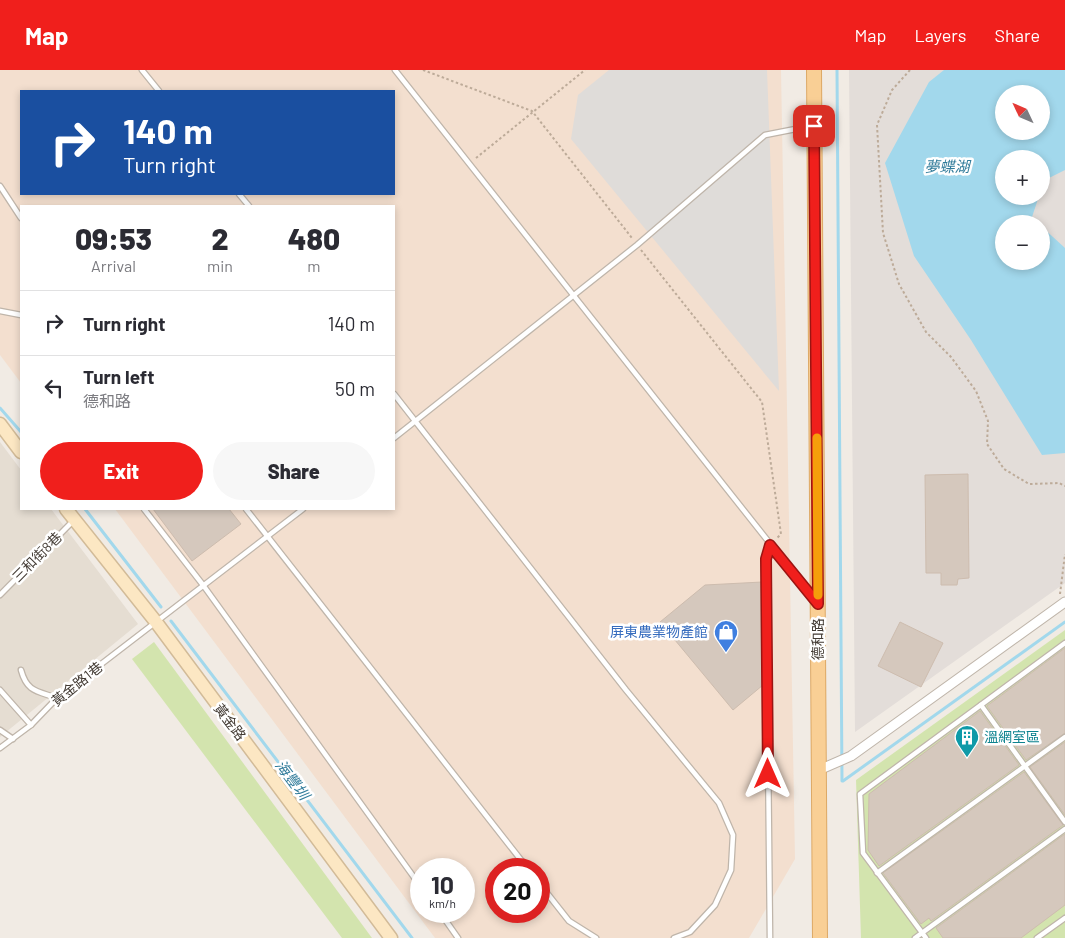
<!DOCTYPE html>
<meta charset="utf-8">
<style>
body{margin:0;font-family:Barlow,"Noto Sans TC",sans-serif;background:#f7f7f7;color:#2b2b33;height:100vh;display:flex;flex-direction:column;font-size:19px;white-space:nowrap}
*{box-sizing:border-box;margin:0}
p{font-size:16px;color:#7c7c81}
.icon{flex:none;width:28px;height:28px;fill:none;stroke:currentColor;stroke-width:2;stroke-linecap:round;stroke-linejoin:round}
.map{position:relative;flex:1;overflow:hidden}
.details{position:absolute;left:20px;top:135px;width:375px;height:305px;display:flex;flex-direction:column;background:#fff;border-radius:0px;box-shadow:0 2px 8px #0003}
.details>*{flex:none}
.banner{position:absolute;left:20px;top:20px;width:375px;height:105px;border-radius:0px;box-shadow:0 2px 8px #0003;background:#1a4fa0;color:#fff;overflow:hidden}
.needle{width:32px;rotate:314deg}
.fabs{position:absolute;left:995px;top:15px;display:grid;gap:10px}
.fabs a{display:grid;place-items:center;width:55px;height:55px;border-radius:50%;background:#fff;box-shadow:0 2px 8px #0003;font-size:25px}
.speed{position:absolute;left:410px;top:788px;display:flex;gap:10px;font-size:25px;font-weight:700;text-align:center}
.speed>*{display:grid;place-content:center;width:65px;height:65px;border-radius:50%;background:#fff;box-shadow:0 2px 8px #0003;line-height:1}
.speed small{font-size:12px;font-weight:400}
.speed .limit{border:8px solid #d22;background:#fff;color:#111}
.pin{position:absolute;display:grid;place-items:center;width:42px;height:42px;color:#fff;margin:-21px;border-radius:10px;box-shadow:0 2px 8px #0006}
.me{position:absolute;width:55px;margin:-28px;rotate:0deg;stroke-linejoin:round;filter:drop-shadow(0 0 4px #0008)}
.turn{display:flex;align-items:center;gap:18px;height:105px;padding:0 20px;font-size:22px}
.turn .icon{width:65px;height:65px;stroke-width:2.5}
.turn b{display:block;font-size:35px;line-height:42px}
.eta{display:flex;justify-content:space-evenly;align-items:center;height:85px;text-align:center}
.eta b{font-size:30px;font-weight:800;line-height:35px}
.cta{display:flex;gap:10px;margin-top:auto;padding:10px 20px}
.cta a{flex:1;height:58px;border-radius:30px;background:#f01f1c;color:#fff;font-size:20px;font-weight:800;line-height:58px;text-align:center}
.cta a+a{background:#f7f7f7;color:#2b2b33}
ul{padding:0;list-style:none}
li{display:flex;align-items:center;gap:15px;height:65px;padding:0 20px;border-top:1px solid #e1e1e2}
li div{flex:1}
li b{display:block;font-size:19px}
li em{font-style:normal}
header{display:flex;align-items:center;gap:30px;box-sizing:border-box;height:70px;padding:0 25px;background:#f01f1c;color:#fff}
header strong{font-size:24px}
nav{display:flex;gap:28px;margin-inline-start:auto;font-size:18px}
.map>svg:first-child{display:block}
.residential{fill:#e5ddd2}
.commercial{fill:#f3dfcf;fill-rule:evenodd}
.industrial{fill:#e3ddd9;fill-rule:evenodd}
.green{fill:#d3e4ae}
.parking{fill:#dfdcd9}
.water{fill:#a2d8ec;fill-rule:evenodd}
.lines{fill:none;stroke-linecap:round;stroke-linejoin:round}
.stream{stroke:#a2d8ec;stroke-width:3}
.building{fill:#d5c8bd;stroke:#cdbcae}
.lane-casing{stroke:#bfb5aa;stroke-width:7}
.street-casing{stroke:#bfb5aa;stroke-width:11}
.secondary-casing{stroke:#d2bb98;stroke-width:15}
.primary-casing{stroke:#dda966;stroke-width:16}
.path{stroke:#bdab99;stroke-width:2;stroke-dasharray:2.5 2.5;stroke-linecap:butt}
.lane{stroke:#fff;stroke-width:4.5}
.street{stroke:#fff;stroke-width:9}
.secondary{stroke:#fce7c3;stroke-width:12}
.primary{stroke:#f9cf95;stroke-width:14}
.route-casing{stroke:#9c1412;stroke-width:12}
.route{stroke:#f01f1c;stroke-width:9}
.slow{stroke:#f59e0b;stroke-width:9}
.labels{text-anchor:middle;stroke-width:5;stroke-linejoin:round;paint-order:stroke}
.street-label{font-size:14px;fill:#433b34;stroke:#fff}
.shop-label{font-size:14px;fill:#366cbe;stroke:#fff;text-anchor:end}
.culture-label{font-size:14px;fill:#0d838f;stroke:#fff;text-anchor:start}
.water-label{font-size:15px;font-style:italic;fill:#307b9a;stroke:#fff}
</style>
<header>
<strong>Map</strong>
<nav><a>Map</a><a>Layers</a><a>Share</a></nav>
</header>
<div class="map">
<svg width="1065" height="868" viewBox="0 0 1065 868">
<rect width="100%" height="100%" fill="#f1ebe4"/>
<path class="residential" d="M0 372 21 400V439H51L138 554 0 667Z"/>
<path class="commercial" d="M0 0H781L795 789 749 868H435L115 439H394V136H21V313L0 285ZM21 21H394V124H21ZM421 799H464V841H421ZM496 799H539V841H496Z"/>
<path class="industrial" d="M849 0H1065V513L855 662ZM1004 24H1041V61H1004ZM1004 89H1041V126H1004ZM1004 154H1041V191H1004Z"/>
<g class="green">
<path d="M1065 560V868H861L856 710Z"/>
<path d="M154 572 372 868H342L132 589Z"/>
</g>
<path class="parking" d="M609 0H767L779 321 571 69 578 25Z"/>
<path class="water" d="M944 0H1065V100L1043 111 1041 118V89H1004V126H1039L1032 147 1039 154H1004V191H1041V156L1065 178V383L1042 385 971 270 914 186 885 93 929 12ZM1004 24H1041V61H1004Z"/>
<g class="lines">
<g class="stream">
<path d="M837 0 842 711"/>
<path d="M0 338 21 362"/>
<path d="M85 439 161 537"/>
<path d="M171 551 412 868"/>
<path d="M843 711 1065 552"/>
</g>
</g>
<g class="building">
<path d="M968 404 969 508 958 509 957 515H941V503H926L925 405Z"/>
<path d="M153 439H229L241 454 192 491Z"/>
<path d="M762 512 763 615 733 640 660 552 705 515Z"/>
<path d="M900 552 943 573 921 617 878 596Z"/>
<path d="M1065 578V663L1026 690 987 636Z"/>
<path d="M980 641 1019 695 879 796 868 780 869 724Z"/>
<path d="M1065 672V745L1030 697Z"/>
<path d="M1024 702 1063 755 931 851 929 848 921 854 883 803Z"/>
<path d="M1065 764V835L1021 868H943L936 858Z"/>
</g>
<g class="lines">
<g class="lane-casing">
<g id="lane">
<path d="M142 0 159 21"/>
<path d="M395 0 814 529"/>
<path d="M0 116 21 148"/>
<path d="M239 124 249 136"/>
<path d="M0 241 21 245"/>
<path d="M394 324 626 620 719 733 733 765 731 800 715 835 690 862 674 868"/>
<path d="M394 368 637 175 765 65 811 56"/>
<path d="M144 439 203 515 421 817"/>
<path d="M246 439 528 799"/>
<path d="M0 525 73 451"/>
<path d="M21 600C27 622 37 621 57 628"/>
<path d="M0 620 31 655"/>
<path d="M981 635 1065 752"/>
<path d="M0 660 13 669"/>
<path d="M0 678 31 655 57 628 303 439"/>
<path d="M877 803 1065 667"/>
<path d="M539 813 569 851 596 868"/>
<path d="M439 841 458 868"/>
<path d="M770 868 766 489 770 475"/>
<path d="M915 868 1065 759"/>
<path d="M926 868 863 783 860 724 1065 573"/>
<path d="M1037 868 1065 848"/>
</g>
</g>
<g class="street-casing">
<path id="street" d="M819 700 851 686 1065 532"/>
</g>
<g class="secondary-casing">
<g id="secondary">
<path d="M0 354 21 382"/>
<path d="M66 439 156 552 391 868"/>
</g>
</g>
<g class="primary-casing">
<path id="primary" d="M814 0 820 868"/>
</g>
<g class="path">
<path d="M423 0 532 41 632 168"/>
<path d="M910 0 892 20 877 55 883 163 899 214 926 262 951 287 976 321 988 351 987 374 1004 399 1029 414 1059 413 1065 416"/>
<path d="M476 88 585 0"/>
<path d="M641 180 762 332 781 464 776 469"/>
<path d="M1060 524 1065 484"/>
</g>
<use href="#lane" class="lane"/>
<use href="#street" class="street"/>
<use href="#secondary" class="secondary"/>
<use href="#primary" class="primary"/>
</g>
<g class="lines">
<g class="route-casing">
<path id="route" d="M768 704 766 489 770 475 818 534 814 56"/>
</g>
<use href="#route" class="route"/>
<path class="slow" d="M817 368 818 525"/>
</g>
<defs>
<g id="shop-pin" transform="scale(1.25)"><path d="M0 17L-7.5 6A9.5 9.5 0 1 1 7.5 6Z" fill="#3f7fe0" stroke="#fff"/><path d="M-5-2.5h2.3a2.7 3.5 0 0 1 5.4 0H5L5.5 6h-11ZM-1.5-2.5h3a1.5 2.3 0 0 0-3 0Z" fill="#fff"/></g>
<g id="building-pin" transform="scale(1.25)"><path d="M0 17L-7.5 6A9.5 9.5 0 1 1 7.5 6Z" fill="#0f9aa8" stroke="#fff"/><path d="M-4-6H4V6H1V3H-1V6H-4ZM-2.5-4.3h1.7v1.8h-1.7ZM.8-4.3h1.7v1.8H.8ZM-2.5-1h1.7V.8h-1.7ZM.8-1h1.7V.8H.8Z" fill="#fff"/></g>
</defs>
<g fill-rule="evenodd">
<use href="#shop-pin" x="726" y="562"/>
<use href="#building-pin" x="967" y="667"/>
</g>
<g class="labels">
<g class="street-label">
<text transform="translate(37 487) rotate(-45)" y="5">三和街8巷</text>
<text transform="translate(818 569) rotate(-90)" y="5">德和路</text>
<text transform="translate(77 614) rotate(-39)" y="5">黃金路1巷</text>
<text transform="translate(230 652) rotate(53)" y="5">黃金路</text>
</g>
<g class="shop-label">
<text x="708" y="567">屏東農業物產館</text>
</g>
<g class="culture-label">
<text x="984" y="672">溫網室區</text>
</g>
<g class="water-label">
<text x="947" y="102">夢蝶湖</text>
<text transform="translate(292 710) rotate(53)" y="5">海豐圳</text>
</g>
</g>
</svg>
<div class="fabs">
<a><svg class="needle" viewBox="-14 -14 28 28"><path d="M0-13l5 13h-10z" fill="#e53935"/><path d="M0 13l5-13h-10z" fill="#7c7c81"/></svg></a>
<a>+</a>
<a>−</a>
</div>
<div class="speed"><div>10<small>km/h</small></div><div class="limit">20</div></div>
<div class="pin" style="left:814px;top:56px;background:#d93025"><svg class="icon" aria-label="arrive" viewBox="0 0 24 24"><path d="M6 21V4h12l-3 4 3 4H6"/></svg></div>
<svg class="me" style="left:768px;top:704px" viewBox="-20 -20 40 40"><path d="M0-17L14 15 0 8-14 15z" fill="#f01f1c" stroke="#fff" stroke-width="4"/></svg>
<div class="banner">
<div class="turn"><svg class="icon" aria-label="right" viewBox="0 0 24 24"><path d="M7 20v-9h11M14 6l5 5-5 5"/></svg><div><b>140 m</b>Turn right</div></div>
</div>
<section class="details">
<div class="eta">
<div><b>09:53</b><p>Arrival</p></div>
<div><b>2</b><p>min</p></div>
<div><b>480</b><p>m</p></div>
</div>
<ul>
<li><svg class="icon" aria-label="right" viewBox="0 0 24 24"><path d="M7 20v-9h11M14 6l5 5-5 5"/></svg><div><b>Turn right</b></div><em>140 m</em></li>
<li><svg class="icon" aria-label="left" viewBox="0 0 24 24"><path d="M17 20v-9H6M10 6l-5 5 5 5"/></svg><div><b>Turn left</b><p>德和路</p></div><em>50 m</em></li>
</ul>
<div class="cta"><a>Exit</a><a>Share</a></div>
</section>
</div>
